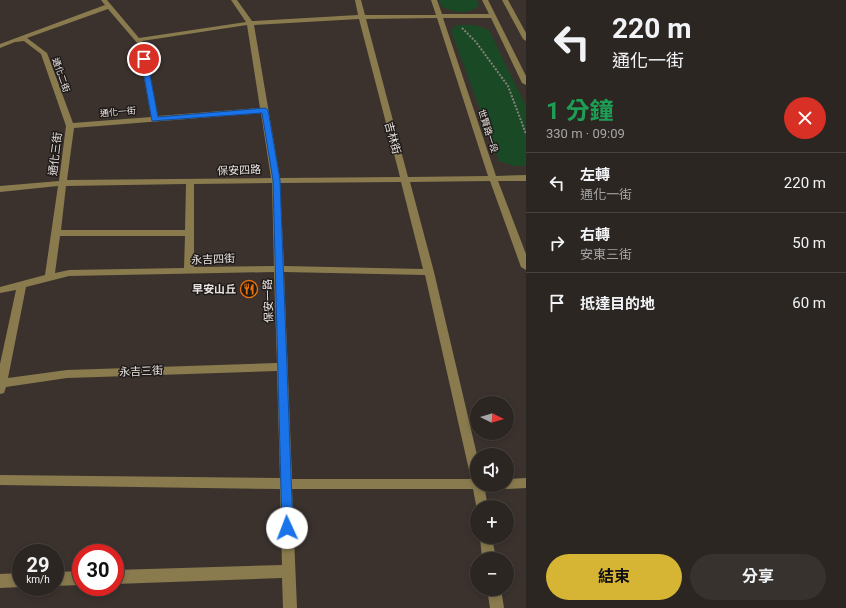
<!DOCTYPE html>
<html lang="zh-TW">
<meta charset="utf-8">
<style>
body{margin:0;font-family:Roboto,"Noto Sans TC",sans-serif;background:#38322f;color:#f1f3f6;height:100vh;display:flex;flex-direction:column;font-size:15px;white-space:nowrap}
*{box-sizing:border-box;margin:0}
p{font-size:13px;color:#a6a5a5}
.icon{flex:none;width:22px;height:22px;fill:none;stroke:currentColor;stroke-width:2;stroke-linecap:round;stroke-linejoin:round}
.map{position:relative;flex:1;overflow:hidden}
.sheet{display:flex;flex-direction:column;background:#2c2622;width:320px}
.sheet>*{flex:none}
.hud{background:#2c2622;color:#f1f3f6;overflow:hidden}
.needle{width:26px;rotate:95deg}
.buttons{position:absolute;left:470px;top:396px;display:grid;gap:8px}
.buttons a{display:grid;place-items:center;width:44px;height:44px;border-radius:50%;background:#2c2622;box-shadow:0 2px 6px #0003,0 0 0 1px #484340;font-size:20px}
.speed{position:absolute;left:12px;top:544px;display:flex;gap:8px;font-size:20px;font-weight:700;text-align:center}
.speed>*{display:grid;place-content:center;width:52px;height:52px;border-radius:50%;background:#2c2622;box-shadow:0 2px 6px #0003,0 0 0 1px #484340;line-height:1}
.speed small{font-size:10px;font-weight:400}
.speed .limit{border:6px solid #d22;background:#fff;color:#111}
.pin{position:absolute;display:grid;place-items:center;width:34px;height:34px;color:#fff;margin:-17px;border:2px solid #fff;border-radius:50%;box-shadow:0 1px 4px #0007}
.me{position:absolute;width:44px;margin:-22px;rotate:358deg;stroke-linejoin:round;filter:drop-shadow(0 0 3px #0008)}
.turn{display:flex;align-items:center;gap:14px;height:84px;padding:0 20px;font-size:18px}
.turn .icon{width:52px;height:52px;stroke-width:2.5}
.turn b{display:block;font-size:28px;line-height:34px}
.round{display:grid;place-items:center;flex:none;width:42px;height:42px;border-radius:21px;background:#38322f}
.headline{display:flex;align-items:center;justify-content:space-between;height:68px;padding:0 20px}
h1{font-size:24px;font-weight:700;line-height:30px;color:#1e9e55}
.cta{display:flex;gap:8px;margin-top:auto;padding:8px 20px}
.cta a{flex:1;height:46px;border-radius:24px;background:#d6b534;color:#111;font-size:16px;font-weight:700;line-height:46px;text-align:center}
.cta a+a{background:#38322f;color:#f1f3f6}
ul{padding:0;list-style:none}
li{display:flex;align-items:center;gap:12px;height:60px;padding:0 20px;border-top:1px solid #484340}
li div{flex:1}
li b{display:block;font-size:15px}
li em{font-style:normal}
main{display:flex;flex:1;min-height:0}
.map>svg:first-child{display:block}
.green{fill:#194a25}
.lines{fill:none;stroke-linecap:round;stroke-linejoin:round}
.path{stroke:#877f7c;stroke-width:2;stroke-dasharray:2 1.5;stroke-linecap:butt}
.minor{fill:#897b4e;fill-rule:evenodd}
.route{fill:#1a73e8;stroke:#114b97}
.labels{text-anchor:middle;stroke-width:3;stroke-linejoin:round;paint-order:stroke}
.far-street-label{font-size:9px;fill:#eae4e2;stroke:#1f1b19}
.street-label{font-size:11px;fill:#eae4e2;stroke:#1f1b19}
.poi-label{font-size:11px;font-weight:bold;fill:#eae4e2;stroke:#1f1b19;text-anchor:end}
</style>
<main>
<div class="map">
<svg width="526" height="608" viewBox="0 0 526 608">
<rect width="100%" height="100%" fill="#3b322e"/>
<g class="green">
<path d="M439 0H477L479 5C469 15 455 13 442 7Z"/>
<path d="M456 25H475L489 30 526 106V166H515L499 161 451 31Z"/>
</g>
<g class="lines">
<path class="path" d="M462 28 476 42 508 86 526 134"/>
<g class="minor">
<path d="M101 0H107L139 38 246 22 231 0H237L252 21 358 15 355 0H361L365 15H436L431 0H437L442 14H489L482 0H488L526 76V85L522 83 491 18H443L496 176 526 175V181H498L526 254V270L521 267 490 181 410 182 434 272 477 455V485H484L488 507H477V510L473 489H292L297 608H283L282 578 115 584V570L282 565 280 489 0 485V475L280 478 277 371 67 378 6 387 4 393 0 394V364L16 290 0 293V287L45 275 58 186 0 192V186L59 181 66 126 41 54 24 41 15 42 0 48V44L105 5ZM108 9 138 44 151 117 73 123 47 53 27 38ZM437 18 488 176 408 177 366 19ZM359 19 400 177 280 178 254 25ZM247 25 260 108 158 116 144 44 142 41ZM261 113 271 178 67 180 74 128ZM401 182 423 269 284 266 280 183ZM272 183 274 266 194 267V184ZM186 184 185 230H61L66 186ZM60 236H185L184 268 69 270 55 273ZM274 272 277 363 67 370 8 378 26 287 69 276ZM284 272 425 275 471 479H292Z"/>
<path d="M502 0H508L526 33V41L523 39Z"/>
<path d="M526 478V488L507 489 503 488 501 485H507V479Z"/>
<path d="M480 537H492L496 559H482Z"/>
<path d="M81 571V585L55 586V572Z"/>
<path d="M21 573V587L0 588V574Z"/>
<path d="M487 589H501L504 608H490Z"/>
</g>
</g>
<path class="route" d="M144 57 147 59 158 117 265 108 268 110 280 180 293 528 292 532 287 533 283 532 282 528 273 180 262 113 152 121 141 59Z"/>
<defs>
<g id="restaurant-ring" transform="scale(0.9)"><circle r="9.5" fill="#1f1b19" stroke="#e8710a" stroke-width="1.5"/><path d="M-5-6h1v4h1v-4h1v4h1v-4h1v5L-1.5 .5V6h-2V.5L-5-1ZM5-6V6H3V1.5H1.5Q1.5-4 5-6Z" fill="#e8710a"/></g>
</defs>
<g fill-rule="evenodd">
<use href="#restaurant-ring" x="249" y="289"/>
</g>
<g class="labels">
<g class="far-street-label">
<text transform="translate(61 75) rotate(71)" y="3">通化二街</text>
<text transform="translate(118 112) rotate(-5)" y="3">通化一街</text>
<text transform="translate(488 131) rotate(72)" y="3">世賢路一段</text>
</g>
<g class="street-label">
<text transform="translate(393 138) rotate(75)" y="4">吉林街</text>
<text transform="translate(55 154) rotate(-83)" y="4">通化三街</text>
<text transform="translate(239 170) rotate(-2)" y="4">保安四路</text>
<text transform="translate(213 259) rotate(-2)" y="4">永吉四街</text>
<text transform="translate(268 301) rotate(-92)" y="4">保安一路</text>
<text transform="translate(141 371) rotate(-2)" y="4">永吉三街</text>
</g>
<g class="poi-label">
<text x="236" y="293">早安山丘</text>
</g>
</g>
</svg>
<div class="buttons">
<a><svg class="needle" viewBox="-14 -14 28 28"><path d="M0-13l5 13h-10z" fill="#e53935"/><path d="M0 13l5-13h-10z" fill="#a6a5a5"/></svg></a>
<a><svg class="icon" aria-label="sound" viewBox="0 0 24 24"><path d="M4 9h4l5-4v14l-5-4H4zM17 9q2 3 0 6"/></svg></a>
<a>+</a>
<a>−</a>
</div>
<div class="speed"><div>29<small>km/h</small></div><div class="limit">30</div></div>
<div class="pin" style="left:144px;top:59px;background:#d93025"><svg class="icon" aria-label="arrive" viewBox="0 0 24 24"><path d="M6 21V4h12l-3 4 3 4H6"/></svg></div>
<svg class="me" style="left:287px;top:528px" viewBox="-20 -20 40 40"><circle r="19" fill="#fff"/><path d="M0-13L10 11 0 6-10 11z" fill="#1a73e8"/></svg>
</div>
<section class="sheet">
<div class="hud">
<div class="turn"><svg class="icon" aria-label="left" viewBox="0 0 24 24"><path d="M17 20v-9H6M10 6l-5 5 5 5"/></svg><div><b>220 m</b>通化一街</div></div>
</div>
<div class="headline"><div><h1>1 分鐘</h1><p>330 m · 09:09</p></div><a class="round" style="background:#d93025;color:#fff"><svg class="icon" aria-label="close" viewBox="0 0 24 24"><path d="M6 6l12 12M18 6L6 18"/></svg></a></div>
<ul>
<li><svg class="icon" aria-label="left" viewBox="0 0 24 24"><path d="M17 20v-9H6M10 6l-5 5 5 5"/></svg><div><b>左轉</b><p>通化一街</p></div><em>220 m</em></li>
<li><svg class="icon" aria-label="right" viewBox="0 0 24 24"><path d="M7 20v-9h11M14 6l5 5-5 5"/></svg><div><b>右轉</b><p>安東三街</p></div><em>50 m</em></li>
<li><svg class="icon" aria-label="arrive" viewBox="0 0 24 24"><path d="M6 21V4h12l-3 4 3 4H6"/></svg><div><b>抵達目的地</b></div><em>60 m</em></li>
</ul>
<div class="cta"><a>結束</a><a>分享</a></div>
</section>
</main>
